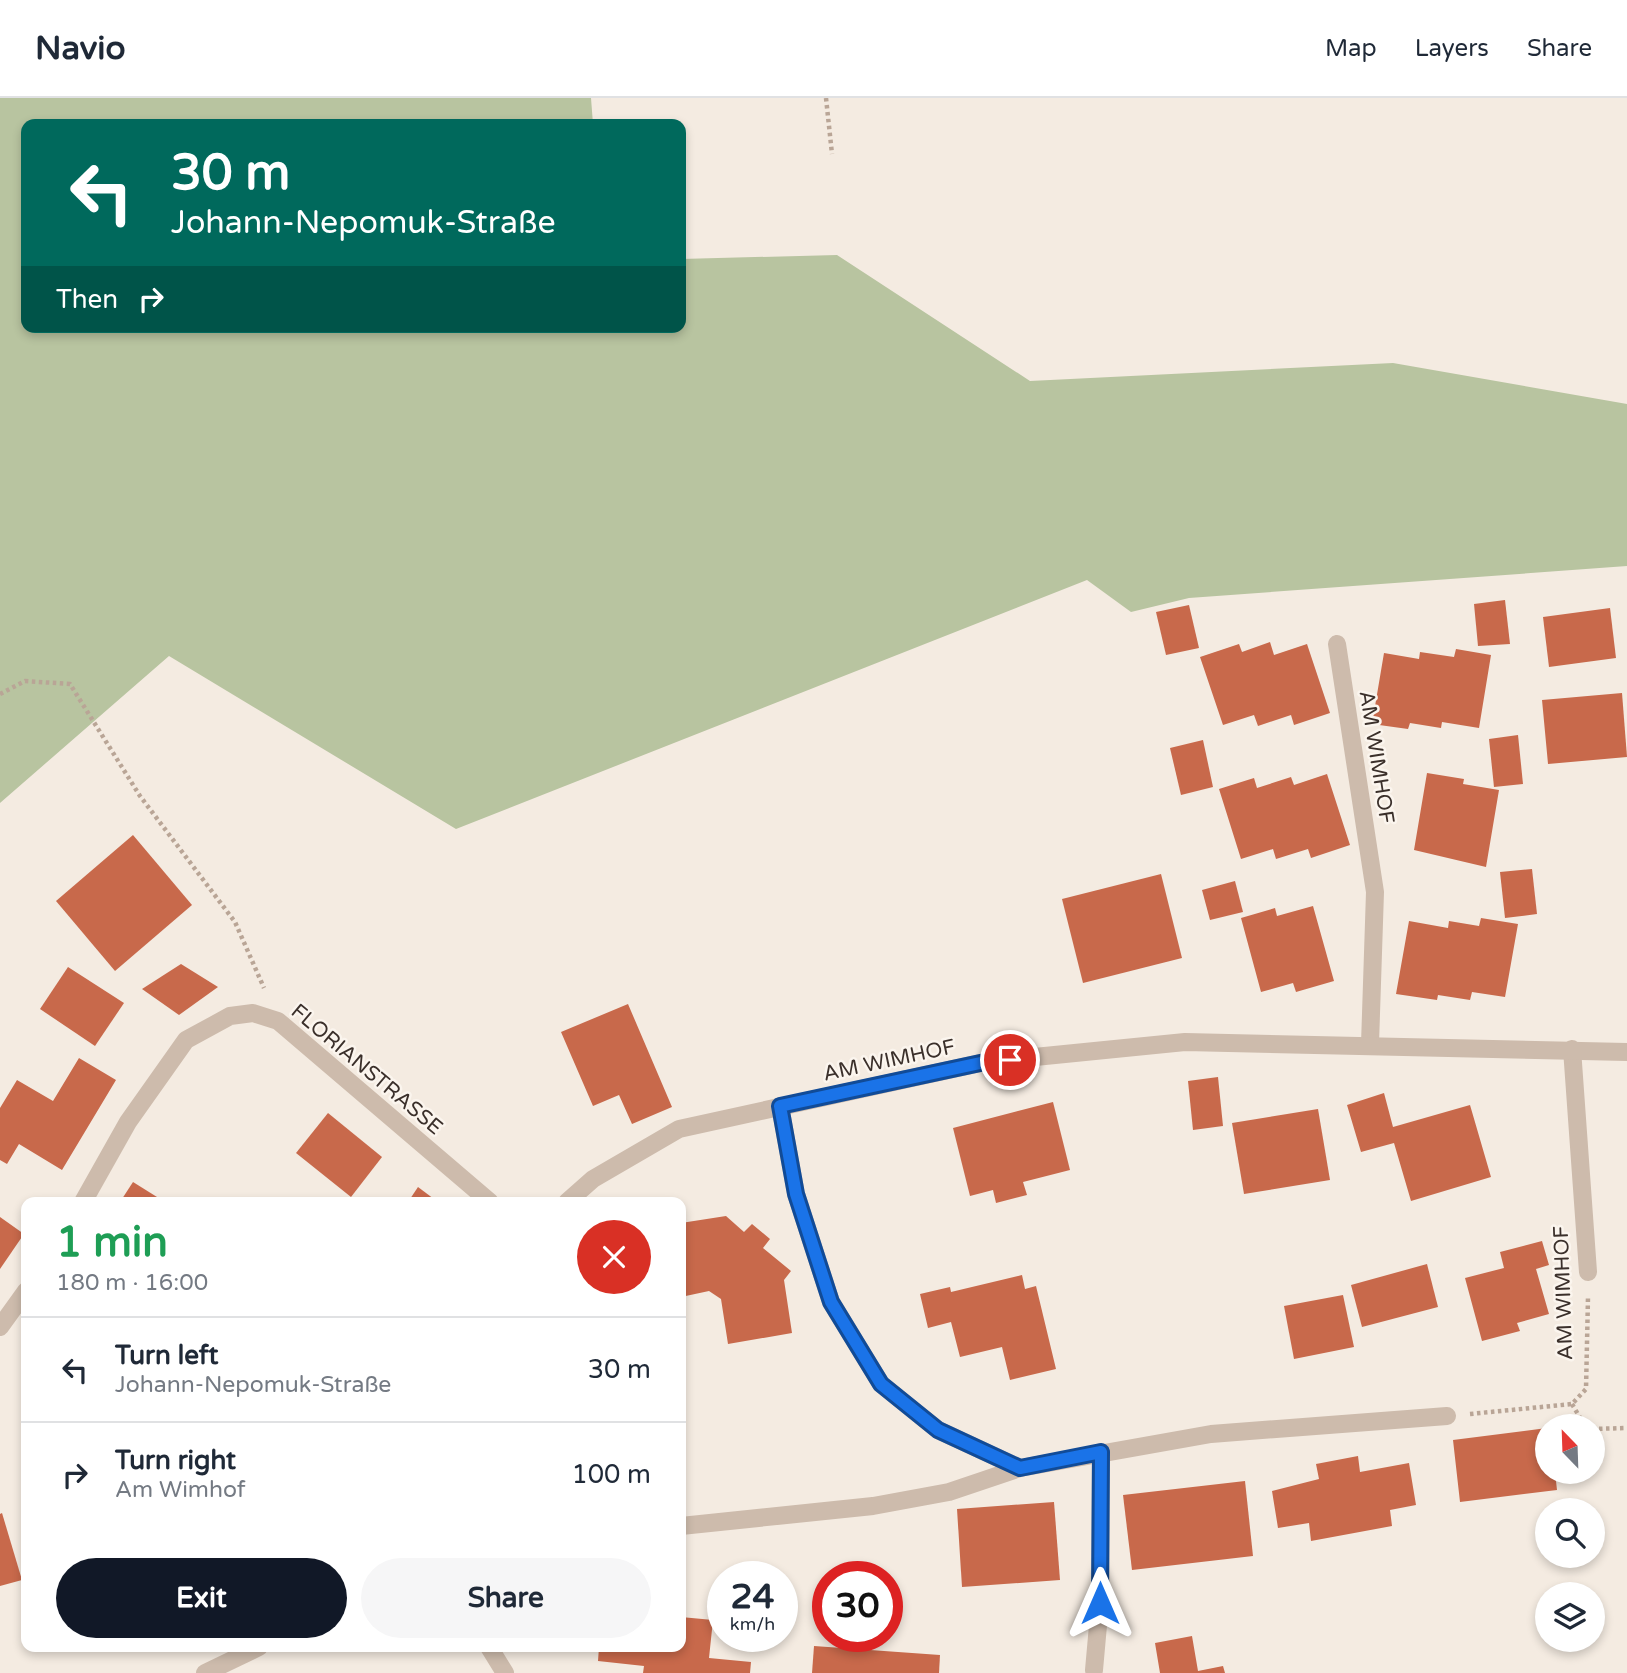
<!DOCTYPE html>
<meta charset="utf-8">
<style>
body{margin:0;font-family:"Varela Round",sans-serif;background:#f6f6f7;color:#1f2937;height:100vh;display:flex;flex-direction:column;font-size:26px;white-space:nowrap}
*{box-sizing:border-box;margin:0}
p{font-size:23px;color:#747a83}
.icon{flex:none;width:38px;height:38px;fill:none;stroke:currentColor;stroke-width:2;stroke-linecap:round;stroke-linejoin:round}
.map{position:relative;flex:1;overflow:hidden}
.sheet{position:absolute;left:21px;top:1099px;width:665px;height:455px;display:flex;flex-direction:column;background:#fff;border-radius:14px;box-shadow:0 4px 10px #0003}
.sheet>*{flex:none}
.top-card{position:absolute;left:21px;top:21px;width:665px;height:214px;border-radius:14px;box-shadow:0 4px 10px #0003;background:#00695c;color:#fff;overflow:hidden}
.needle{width:46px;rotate:337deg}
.fabs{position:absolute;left:1535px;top:1316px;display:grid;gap:14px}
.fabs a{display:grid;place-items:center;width:70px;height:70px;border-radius:50%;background:#fff;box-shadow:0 4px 10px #0003;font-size:35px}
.speed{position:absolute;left:707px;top:1463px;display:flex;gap:14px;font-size:35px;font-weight:700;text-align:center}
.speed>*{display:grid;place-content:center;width:91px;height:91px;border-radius:50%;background:#fff;box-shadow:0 4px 10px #0003;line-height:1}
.speed small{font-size:18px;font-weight:400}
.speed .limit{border:10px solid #d22;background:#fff;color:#111}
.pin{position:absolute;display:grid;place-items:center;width:60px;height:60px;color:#fff;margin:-30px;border:4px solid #fff;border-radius:50%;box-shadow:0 2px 7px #0007}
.me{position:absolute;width:77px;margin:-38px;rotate:0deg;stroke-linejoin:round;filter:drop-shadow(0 0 5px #0008)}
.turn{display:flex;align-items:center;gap:24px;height:147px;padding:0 35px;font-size:32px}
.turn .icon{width:91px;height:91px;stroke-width:2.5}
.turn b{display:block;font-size:49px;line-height:60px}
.then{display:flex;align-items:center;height:66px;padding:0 35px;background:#0003;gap:14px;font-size:26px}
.round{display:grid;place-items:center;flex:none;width:74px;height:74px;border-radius:37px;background:#f6f6f7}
.head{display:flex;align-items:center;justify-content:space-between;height:119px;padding:0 35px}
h1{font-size:42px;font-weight:700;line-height:52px;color:#1e9e55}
.button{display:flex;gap:14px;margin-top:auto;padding:14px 35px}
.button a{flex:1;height:80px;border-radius:42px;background:#111827;color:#fff;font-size:28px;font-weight:700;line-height:80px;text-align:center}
.button a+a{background:#f6f6f7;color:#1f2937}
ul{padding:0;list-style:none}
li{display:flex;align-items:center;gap:21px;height:105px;padding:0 35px;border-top:2px solid #e0e1e3}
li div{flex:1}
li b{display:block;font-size:26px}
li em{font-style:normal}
header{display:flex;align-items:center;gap:42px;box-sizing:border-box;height:98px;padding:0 35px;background:#fff;border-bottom:2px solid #e0e1e3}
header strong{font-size:33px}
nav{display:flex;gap:38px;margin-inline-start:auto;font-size:24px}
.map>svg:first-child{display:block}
.green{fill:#b8c4a0}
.building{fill:#c8694b}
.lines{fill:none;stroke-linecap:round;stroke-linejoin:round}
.path{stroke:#b9a596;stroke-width:4.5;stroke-dasharray:3.5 3.5;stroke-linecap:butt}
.minor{stroke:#cdbbac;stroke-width:18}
.route-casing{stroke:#114b97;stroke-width:18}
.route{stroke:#1a73e8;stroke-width:12}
.labels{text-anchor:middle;stroke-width:5;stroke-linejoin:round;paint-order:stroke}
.street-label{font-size:21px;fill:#3b302b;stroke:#fbf5ee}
</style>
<header>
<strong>Navio</strong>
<nav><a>Map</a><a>Layers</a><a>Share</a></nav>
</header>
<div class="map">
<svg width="1627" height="1575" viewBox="0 0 1627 1575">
<rect width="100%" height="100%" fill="#f4ebe1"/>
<path class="green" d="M0 0H591L593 26H26V229H681V161L837 157 1030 283 1393 265 1627 306V468L1189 500 1131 514 1087 482 456 731 169 558 0 705Z"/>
<g class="building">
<path d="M1505 502 1510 546 1478 548 1474 506Z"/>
<path d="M1189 507 1199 550 1166 557 1156 514Z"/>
<path d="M1610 510 1616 560 1549 569 1543 519Z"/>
<path d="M1270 544 1274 557 1307 546 1330 615 1294 627 1291 617 1258 628 1254 617 1223 627 1200 559 1239 546 1242 554Z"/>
<path d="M1456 551 1491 557 1479 630 1442 624 1441 630 1410 625 1408 631 1372 626 1384 555 1419 561 1420 554 1454 559Z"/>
<path d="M1622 595 1627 659 1548 666 1542 602Z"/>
<path d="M1518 637 1523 686 1494 689 1489 641Z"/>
<path d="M1203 642 1213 689 1181 697 1170 650Z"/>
<path d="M1427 675 1464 681 1463 686 1499 692 1486 769 1414 752Z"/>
<path d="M1327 676 1350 747 1311 760 1308 751 1276 761 1273 751 1241 761 1219 691 1254 680 1257 690 1291 679 1294 687Z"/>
<path d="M133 737 192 807 115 873 56 803Z"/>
<path d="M1532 771 1537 816 1505 820 1500 774Z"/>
<path d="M1161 776 1182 860 1083 885 1062 801Z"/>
<path d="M1235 783 1243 814 1210 822 1202 792Z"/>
<path d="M1313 808 1334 883 1296 894 1293 885 1261 894 1241 820 1275 810 1277 818Z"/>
<path d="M1481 820 1518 826 1505 899 1472 894 1470 902 1438 897 1437 902 1396 896 1409 823 1448 830 1449 823 1479 828Z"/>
<path d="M181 866 218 889 179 917 142 891Z"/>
<path d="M68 869 124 905 95 948 40 911Z"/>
<path d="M628 906 672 1009 632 1026 619 997 593 1008 561 934Z"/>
<path d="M79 960 116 982 62 1072 19 1046 7 1066 0 1062V1010L17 982 53 1003Z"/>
<path d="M1218 979 1223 1028 1193 1032 1188 983Z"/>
<path d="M1384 995 1393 1029 1470 1007 1491 1079 1411 1103 1394 1045 1361 1054 1347 1007Z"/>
<path d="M1053 1004 1070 1072 1023 1084 1027 1097 996 1105 993 1092 970 1098 953 1030Z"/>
<path d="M1318 1011 1330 1082 1244 1096 1232 1025Z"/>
<path d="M328 1015 382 1059 351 1099 296 1055Z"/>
<path d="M133 1084 165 1104H120Z"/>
<path d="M418 1089 438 1104H408Z"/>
<path d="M726 1118 744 1134 752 1126 770 1141 763 1150 791 1173 784 1182 792 1235 728 1246 721 1201 709 1193 681 1199V1125Z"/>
<path d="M0 1119 24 1136 0 1171Z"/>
<path d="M1542 1143 1549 1167 1536 1171 1549 1216 1517 1225 1520 1233 1482 1243 1465 1180 1504 1170 1500 1154Z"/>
<path d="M1427 1166 1438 1209 1362 1229 1351 1187Z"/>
<path d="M1022 1177 1025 1191 1036 1188 1056 1271 1010 1282 1002 1249 960 1259 951 1224 928 1230 920 1196 950 1189 951 1194Z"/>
<path d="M1343 1197 1354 1249 1294 1261 1284 1208Z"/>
<path d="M1547 1330V1374H1555L1557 1392 1460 1404 1453 1342Z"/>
<path d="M1358 1358 1360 1374 1409 1365 1416 1407 1390 1412 1392 1428 1311 1443 1309 1425 1278 1430 1272 1393 1319 1381 1316 1366Z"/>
<path d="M1245 1383 1253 1458 1132 1472 1123 1397Z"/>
<path d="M1054 1404 1060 1482 962 1489 957 1411Z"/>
<path d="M2 1415 22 1482 0 1488V1416Z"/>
<path d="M681 1519 713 1522 709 1560 751 1564 750 1575H643L644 1568 598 1563 599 1549H681Z"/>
<path d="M1192 1538 1198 1573 1223 1568 1225 1575H1160L1155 1545Z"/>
<path d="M814 1548 940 1557 939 1575H812Z"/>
</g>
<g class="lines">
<g class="path">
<path d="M826 0 832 56"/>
<path d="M0 596 25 583 70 586 140 698 235 824 264 890"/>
<path d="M1572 1306 1585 1328"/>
<path d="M1470 1316 1572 1306 1586 1291 1588 1199"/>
<path d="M1592 1331 1627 1330"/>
</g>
<g class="minor">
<path d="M1337 546 1375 794 1370 946"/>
<path d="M1572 951 1588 1174"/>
<path d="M780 1008 796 1096 831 1204 881 1286 938 1332 1020 1370 1211 1336 1447 1318"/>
<path d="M83 1104 128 1024 186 942 230 918 253 915 278 923 490 1104"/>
<path d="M567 1104 593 1081 679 1031 985 964 1185 944 1627 954"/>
<path d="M0 1229 26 1193"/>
<path d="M681 1428 873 1408 949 1394 1020 1370"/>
<path d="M489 1549 505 1575"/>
<path d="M1094 1572 1100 1505 1101 1354"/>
<path d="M205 1575 259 1549"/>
</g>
</g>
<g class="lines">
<g class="route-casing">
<path id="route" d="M1010 962 985 964 780 1008 796 1096 831 1204 881 1286 938 1332 1020 1370 1101 1354 1100 1505"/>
</g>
<use href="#route" class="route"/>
</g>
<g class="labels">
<g class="street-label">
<text transform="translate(1377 659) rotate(81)" y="7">AM WIMHOF</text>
<text transform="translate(889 962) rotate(-12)" y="7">AM WIMHOF</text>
<text transform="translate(367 971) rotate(40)" y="7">FLORIANSTRASSE</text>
<text transform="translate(1563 1195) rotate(-92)" y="7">AM WIMHOF</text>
</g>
</g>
</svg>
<div class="fabs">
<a><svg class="needle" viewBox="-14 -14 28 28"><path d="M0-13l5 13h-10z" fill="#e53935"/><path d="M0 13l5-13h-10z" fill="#747a83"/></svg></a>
<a><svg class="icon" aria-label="search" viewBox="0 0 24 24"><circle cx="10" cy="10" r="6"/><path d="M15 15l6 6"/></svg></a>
<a><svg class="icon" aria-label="layers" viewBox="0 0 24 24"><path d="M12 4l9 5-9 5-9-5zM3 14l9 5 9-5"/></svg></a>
</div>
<div class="speed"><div>24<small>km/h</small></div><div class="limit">30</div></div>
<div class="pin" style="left:1010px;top:962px;background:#d93025"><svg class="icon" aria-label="arrive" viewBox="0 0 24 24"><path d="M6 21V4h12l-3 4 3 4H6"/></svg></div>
<svg class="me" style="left:1100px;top:1505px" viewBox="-20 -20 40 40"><path d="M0-17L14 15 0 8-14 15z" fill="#1a73e8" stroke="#fff" stroke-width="4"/></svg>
<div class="top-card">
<div class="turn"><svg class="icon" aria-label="left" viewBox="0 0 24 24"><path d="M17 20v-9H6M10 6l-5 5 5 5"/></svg><div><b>30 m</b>Johann-Nepomuk-Straße</div></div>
<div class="then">Then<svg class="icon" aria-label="right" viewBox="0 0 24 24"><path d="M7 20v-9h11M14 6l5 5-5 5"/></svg></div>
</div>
<section class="sheet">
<div class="head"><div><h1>1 min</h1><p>180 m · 16:00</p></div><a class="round" style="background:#d93025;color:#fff"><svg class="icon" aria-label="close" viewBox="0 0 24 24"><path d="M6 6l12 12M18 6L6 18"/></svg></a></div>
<ul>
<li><svg class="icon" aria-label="left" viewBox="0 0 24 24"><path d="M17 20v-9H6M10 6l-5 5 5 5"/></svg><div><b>Turn left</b><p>Johann-Nepomuk-Straße</p></div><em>30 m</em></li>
<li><svg class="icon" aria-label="right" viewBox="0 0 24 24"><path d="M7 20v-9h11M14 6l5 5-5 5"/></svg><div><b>Turn right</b><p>Am Wimhof</p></div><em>100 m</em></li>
</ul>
<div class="button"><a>Exit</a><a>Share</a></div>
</section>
</div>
